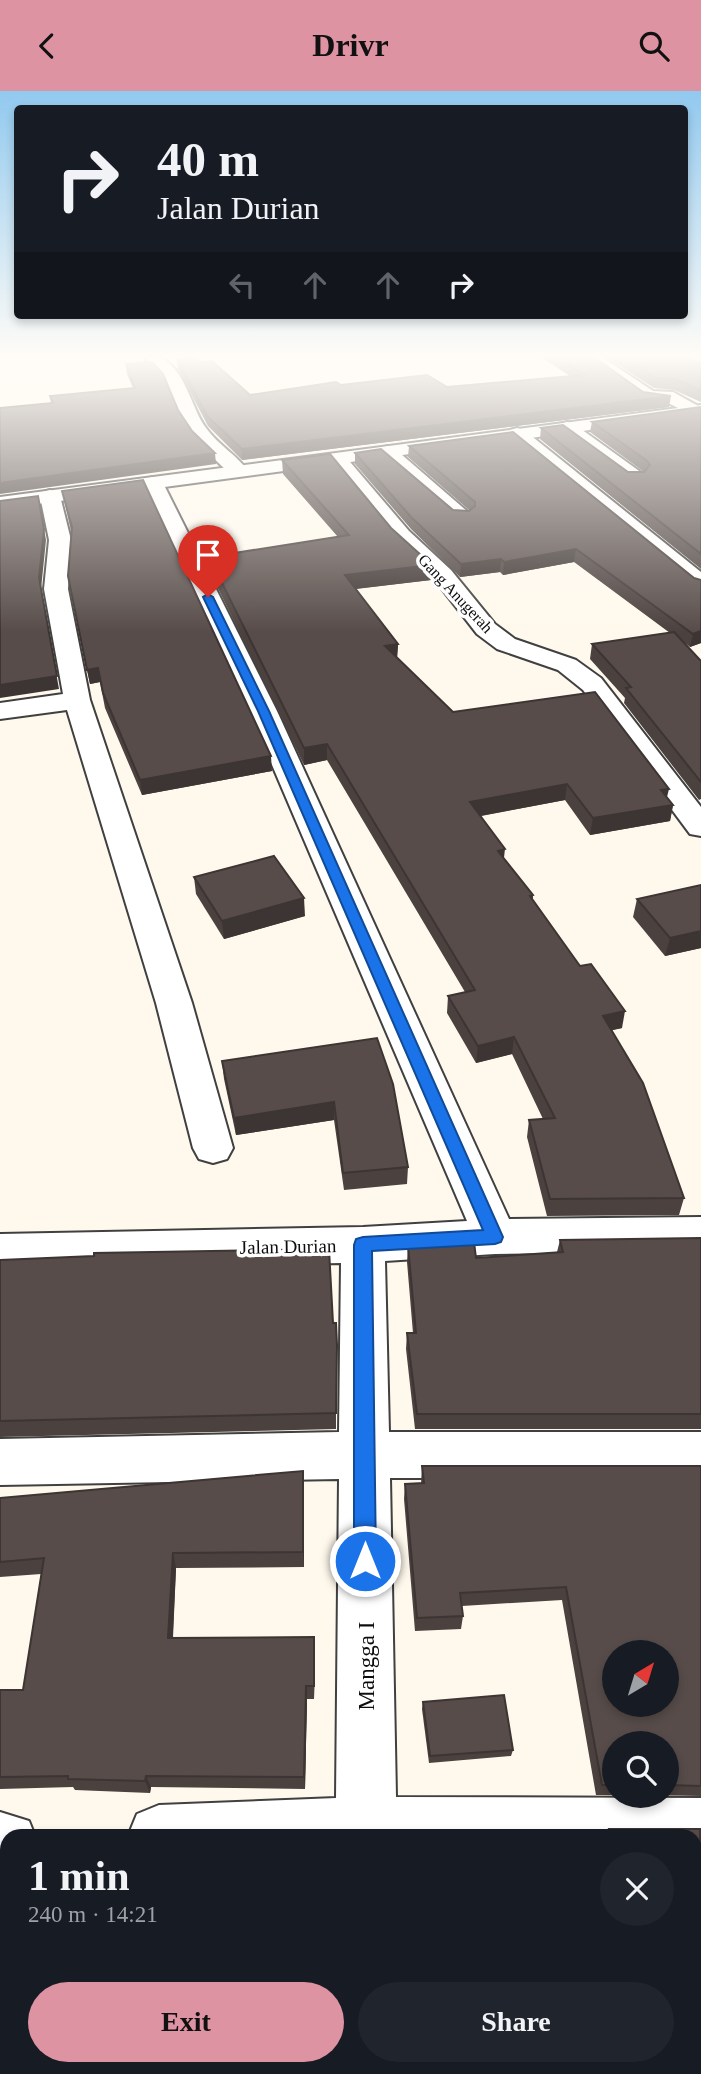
<!DOCTYPE html>
<meta charset="utf-8">
<style>
body{margin:0;font-family:Georgia,serif;background:#20242c;color:#f1f3f6;height:100vh;display:flex;flex-direction:column;font-size:26px;white-space:nowrap}
*{box-sizing:border-box;margin:0}
p{font-size:23px;color:#9ea1a6}
.icon{flex:none;width:38px;height:38px;fill:none;stroke:currentColor;stroke-width:2;stroke-linecap:round;stroke-linejoin:round}
.map{position:relative;flex:1;overflow:hidden}
.panel{position:absolute;left:0px;top:1738px;width:702px;height:247px;display:flex;flex-direction:column;background:#171b24;border-radius:21px 21px 0 0;box-shadow:0 4px 10px #0003}
.panel>*{flex:none}
.hud{position:absolute;left:14px;top:14px;width:674px;height:214px;border-radius:7px;box-shadow:0 4px 10px #0003;background:#171b24;color:#f1f3f6;overflow:hidden}
.needle{width:46px;rotate:38deg}
.buttons{position:absolute;left:602px;top:1549px;display:grid;gap:14px}
.buttons a{display:grid;place-items:center;width:77px;height:77px;border-radius:50%;background:#171b24;box-shadow:0 4px 10px #0003;font-size:35px}
.pin{position:absolute;display:grid;place-items:center;width:60px;height:60px;color:#fff;margin:-72px -30px;border-radius:50% 50% 50% 0;rotate:-45deg;box-shadow:0 0 7px #0007}
.pin .icon{rotate:45deg}
.me{position:absolute;width:77px;margin:-38px;rotate:0deg;stroke-linejoin:round;filter:drop-shadow(0 0 5px #0008)}
.turn{display:flex;align-items:center;gap:24px;height:147px;padding:0 28px;font-size:32px}
.turn .icon{width:91px;height:91px;stroke-width:2.5}
.turn b{display:block;font-size:49px;line-height:60px}
.lanes{display:flex;align-items:center;height:66px;padding:0 28px;background:#0003;justify-content:center;gap:35px;direction:ltr}
.lanes .off{opacity:.35}
.round{display:grid;place-items:center;flex:none;width:74px;height:74px;border-radius:37px;background:#20242c}
.head{display:flex;align-items:center;justify-content:space-between;height:119px;padding:0 28px}
h1{font-size:42px;font-weight:700;line-height:52px}
.action{display:flex;gap:14px;margin-top:auto;padding:14px 28px}
.action a{flex:1;height:80px;border-radius:42px;background:#de93a3;color:#111;font-size:28px;font-weight:700;line-height:80px;text-align:center}
.action a+a{background:#20242c;color:#f1f3f6}
header{display:flex;justify-content:space-between;align-items:center;height:91px;padding:0 28px;background:#de93a3;color:#111;font-size:32px;font-weight:700}
.map>svg:first-child{display:block}
.lines{fill:none;stroke-linecap:round;stroke-linejoin:round}
.minor-casing{stroke:#404040;stroke-width:4}
.tertiary-casing{stroke:#404040;stroke-width:4}
.minor{fill:#fff;fill-rule:evenodd}
.tertiary{fill:#fff;fill-rule:evenodd}
.wall{fill:#4b413f}
.shaded-wall{fill:#3d3533}
.building{fill:#574c49;stroke:#3d3533;stroke-width:2;fill-rule:evenodd}
.route{fill:#1a73e8;stroke:#114b97;stroke-width:2}
.labels{text-anchor:middle;stroke-width:7;stroke-linejoin:round;paint-order:stroke}
.far-street-label{font-size:16px;fill:#0d0d0d;stroke:#fff}
.street-label{font-size:19px;fill:#0d0d0d;stroke:#fff}
.near-street-label{font-size:23px;fill:#0d0d0d;stroke:#fff}
</style>
<header><svg class="icon" aria-label="back" viewBox="0 0 24 24"><path d="M15 5l-7 7 7 7"/></svg>Drivr<svg class="icon" aria-label="search" viewBox="0 0 24 24"><circle cx="10" cy="10" r="6"/><path d="M15 15l6 6"/></svg></header>
<div class="map">
<svg width="701" height="1983" viewBox="0 0 701 1983">
<rect width="100%" height="100%" fill="#fff9ed"/>
<g class="lines">
<g class="minor-casing">
<g id="minor">
<path d="M154 264C185 272 190 316 206 337 218 354 237 364 248 380L245 384H231L195 349 181 328 166 291 146 269Z"/>
<path d="M580 264H599L653 300 673 301 700 316 701 323 694 325 664 310 643 309Z"/>
<path d="M567 331 574 333 642 382 645 386 642 390H628L560 341 558 337 560 333Z"/>
<path d="M517 337 524 339 701 481V500L693 498 510 347 508 343 510 339Z"/>
<path d="M387 355 394 357 468 421 472 425 468 429H454L380 365 377 361Z"/>
<path d="M338 363 345 365 409 440 451 479 495 533 515 548 576 569 601 587 701 716V745L690 743 583 599 558 579 497 558 477 543 435 489 393 450 331 373 328 369Z"/>
<path d="M153 386 160 388 163 392 277 620 509 1128 701 1126V1160L495 1163 385 1170 389 1341H701V1387H390L396 1706 701 1707V1769H695V1745H128L137 1723 159 1714 336 1707 339 1388 0 1394V1348L339 1341 341 1172 0 1179V1143L363 1136 467 1130 249 620 143 392 146 388Z"/>
<path d="M50 399 57 401 60 405 71 449 68 498 90 609 192 912 233 1057 227 1068 213 1072 199 1068 193 1057 156 912 67 619 0 628V612L63 603 44 498 49 449 40 405 43 401Z"/>
<path d="M0 1721 29 1730 35 1745H7V1783H0Z"/>
<rect x="334" y="1978" width="68" height="5"/>
</g>
</g>
<g class="tertiary-casing">
<path id="tertiary" d="M701 314V324L0 418V406Z"/>
</g>
<use href="#minor" class="minor"/>
<use href="#tertiary" class="tertiary"/>
</g>
<g class="wall">
<path d="M538 264H591L643 301 669 316 242 369 208 335 178 278 177 268 200 271 250 304 341 294 447 296 570 285Z"/>
<path d="M603 264H683L701 272V311L674 299 654 297Z"/>
<path d="M690 264H701V269Z"/>
<path d="M126 273 178 319 216 373 51 312 50 305 133 297 127 283Z"/>
<path d="M701 316V478L540 348 541 337 628 381H644L590 341 592 331Z"/>
<path d="M409 355 694 487 701 489V552L690 556 684 551 701 570V708L699 709 624 612 625 607 590 568 592 553 670 542 574 471 503 484 500 481 460 486 411 438 355 373V362L453 419H469L408 366Z"/>
<path d="M282 369 391 437 432 474 431 489 356 498 398 553 397 567 453 621 667 706 673 714 670 730 590 744 565 709 481 725 504 768 533 804V809L622 937 612 939 684 1107 679 1124 547 1125 527 1046 529 1029 543 1028 512 963 476 972 447 922 448 905 465 901 327 669 304 674 210 481 209 466 338 446 283 383Z"/>
<path d="M62 400 272 680 142 704 105 617 100 591 90 593 68 485 71 440Z"/>
<path d="M194 786 305 825 224 848 196 803Z"/>
<path d="M701 794V857L665 865 633 826 637 808Z"/>
<path d="M377 947 408 1076 407 1093 344 1099 334 1029 236 1044 224 988 222 970Z"/>
<path d="M701 1147V1338H415L406 1258 407 1242H413L407 1171 408 1155 476 1167 557 1161 560 1149Z"/>
<path d="M0 1169 336 1232V1338L0 1346Z"/>
<path d="M422 1375H701V1705L641 1704H667V1652H614V1704H596L562 1509 462 1515 463 1525 461 1538 415 1540 404 1408 405 1393H421Z"/>
<path d="M303 1380 304 1396V1476L176 1477 173 1547 315 1560 314 1608H307L305 1698 151 1696 150 1702 75 1699 73 1696 0 1698V1599H23L41 1483 0 1486V1407Z"/>
<path d="M423 1611 513 1659 511 1665 429 1672 422 1618Z"/>
<path d="M609 1738H700L701 1983H587V1978H695V1745H605Z"/>
<path d="M7 1808V1978H329V1983H4L6 1960H0V1809Z"/>
</g>
<g class="shaded-wall">
<path d="M671 305 669 316 242 369V358Z"/>
<path d="M215 362 216 373 0 403V392Z"/>
<path d="M44 438 46 449 41 498 59 598 0 607V594L39 487Z"/>
<path d="M576 458 574 471 503 484 504 471Z"/>
<path d="M501 468 500 481 460 486 461 473Z"/>
<path d="M432 474 431 489 345 499V484Z"/>
<path d="M701 540V552L690 556 693 543Z"/>
<path d="M398 553 397 568 385 555Z"/>
<path d="M98 577 100 591 90 593 87 579Z"/>
<path d="M327 653V669L304 674V657Z"/>
<path d="M271 665 272 680 142 704 140 689Z"/>
<path d="M567 693 565 709 469 727 470 711Z"/>
<path d="M669 698 665 714 661 699Z"/>
<path d="M673 714 670 730 590 744 593 727Z"/>
<path d="M505 758 503 775 498 760Z"/>
<path d="M304 807 305 825 224 848 222 830Z"/>
<path d="M701 840V857L665 865 670 847Z"/>
<path d="M625 920 622 937 600 942 603 925Z"/>
<path d="M514 946 512 963 476 972 478 955Z"/>
<path d="M334 1011V1029L236 1044 234 1027Z"/>
<path d="M303 1380 304 1396V1476L303 1461Z"/>
<path d="M173 1462 176 1477 172 1560 168 1547Z"/>
<path d="M314 1546 315 1560 314 1608Z"/>
<path d="M306 1595 307 1608 305 1698 304 1686Z"/>
<path d="M146 1685 151 1696 150 1702 145 1690Z"/>
</g>
<g class="building">
<path d="M554 264H591L643 301 671 305 242 358 207 325 177 268 196 266 200 271 212 270 250 304 336 291 341 294 427 284 447 296 584 284Z"/>
<path d="M620 264H683L701 272V300L676 288 656 287Z"/>
<path d="M152 271 163 283 178 319 192 340 215 362 0 392V317L53 312 50 305 135 297 126 273Z"/>
<path d="M701 316V463L541 337 563 334 628 381H644L650 374 646 369 592 331Z"/>
<path d="M513 341 694 487 701 489V540L693 543 576 458 504 471 501 468 461 473 411 426 355 362 381 358 453 419 469 420 475 415V411L409 355Z"/>
<path d="M330 363 391 437 432 474 345 484 398 553 385 555 453 621 595 601 669 698 661 699 673 714 593 727 567 693 470 711 505 758 498 760 533 804 530 805 580 875 591 873 625 920 603 925 643 992 684 1107 550 1108 529 1029 555 1027 514 946 478 955 448 905 475 899 327 653 304 657 209 466 349 444 282 369Z"/>
<path d="M143 389 271 665 140 689 103 602 98 577 87 579 68 485 72 436 62 400Z"/>
<path d="M38 405 44 438 39 487 57 585 0 594V410Z"/>
<path d="M674 541 701 570V691L626 597 631 596 592 553Z"/>
<path d="M274 765 304 807 222 830 194 786Z"/>
<path d="M701 794V840L670 847 637 808Z"/>
<path d="M377 947 393 993 408 1076 343 1082 334 1011 234 1027 222 970Z"/>
<path d="M701 1147V1323H417L407 1242H416L408 1155 474 1151 476 1167 563 1161 560 1149Z"/>
<path d="M329 1158 333 1232H336L337 1254 336 1322 0 1330V1169L94 1165V1162Z"/>
<path d="M422 1375H701V1695L667 1694V1652H614V1694H602L566 1496 460 1502 463 1525 417 1527 405 1393 424 1392ZM614 1561H667V1614H614Z"/>
<path d="M303 1380V1461L173 1462 168 1547 314 1546V1595H306L304 1686 146 1685 145 1690 68 1688V1685L0 1686V1599H23L44 1467 0 1471V1407Z"/>
<path d="M504 1604 513 1659 430 1665 423 1611Z"/>
<path d="M609 1738H700L701 1983H594L593 1978H695V1745H611Z"/>
<path d="M7 1808V1978H328L329 1983H4L6 1952H0V1809Z"/>
</g>
<linearGradient id="sky" x2="0" y2="1"><stop stop-color="#91c9ef"/><stop offset="0.49" stop-color="#fffcf7"/><stop offset="1" stop-color="#fffcf7" stop-opacity="0"/></linearGradient>
<rect width="701" height="541" fill="url(#sky)"/>
<path class="route" d="M208 503 213 506 269 620 503 1146 501 1151 495 1153 372 1160 376 1470 373 1478 365 1481 357 1478 354 1470V1154L356 1148 363 1146 483 1139 258 620 203 506Z"/>
<g class="labels">
<g class="far-street-label">
<text transform="translate(456 502) rotate(47)" y="6">Gang Anugerah</text>
</g>
<g class="street-label">
<text transform="translate(288 1155) rotate(-1)" y="7">Jalan Durian</text>
</g>
<g class="near-street-label">
<text transform="translate(366 1575) rotate(-90)" y="8">Mangga I</text>
</g>
</g>
</svg>
<div class="buttons">
<a><svg class="needle" viewBox="-14 -14 28 28"><path d="M0-13l5 13h-10z" fill="#e53935"/><path d="M0 13l5-13h-10z" fill="#9ea1a6"/></svg></a>
<a><svg class="icon" aria-label="search" viewBox="0 0 24 24"><circle cx="10" cy="10" r="6"/><path d="M15 15l6 6"/></svg></a>
</div>
<div class="pin" style="left:208px;top:506px;background:#d93025"><svg class="icon" aria-label="arrive" viewBox="0 0 24 24"><path d="M6 21V4h12l-3 4 3 4H6"/></svg></div>
<svg class="me" style="left:365px;top:1470px" viewBox="-20 -20 40 40"><circle r="17" fill="#1a73e8" stroke="#fff" stroke-width="3"/><path d="M0-11L8 9 0 5-8 9z" fill="#fff"/></svg>
<div class="hud">
<div class="turn"><svg class="icon" aria-label="right" viewBox="0 0 24 24"><path d="M7 20v-9h11M14 6l5 5-5 5"/></svg><div><b>40 m</b>Jalan Durian</div></div>
<div class="lanes"><svg class="icon off" aria-label="left" viewBox="0 0 24 24"><path d="M17 20v-9H6M10 6l-5 5 5 5"/></svg><svg class="icon off" aria-label="ahead" viewBox="0 0 24 24"><path d="M12 20V5M6 11l6-6 6 6"/></svg><svg class="icon off" aria-label="ahead" viewBox="0 0 24 24"><path d="M12 20V5M6 11l6-6 6 6"/></svg><svg class="icon" aria-label="right" viewBox="0 0 24 24"><path d="M7 20v-9h11M14 6l5 5-5 5"/></svg></div>
</div>
<section class="panel">
<div class="head"><div><h1>1 min</h1><p>240 m · 14:21</p></div><a class="round"><svg class="icon" aria-label="close" viewBox="0 0 24 24"><path d="M6 6l12 12M18 6L6 18"/></svg></a></div>
<div class="action"><a>Exit</a><a>Share</a></div>
</section>
</div>
